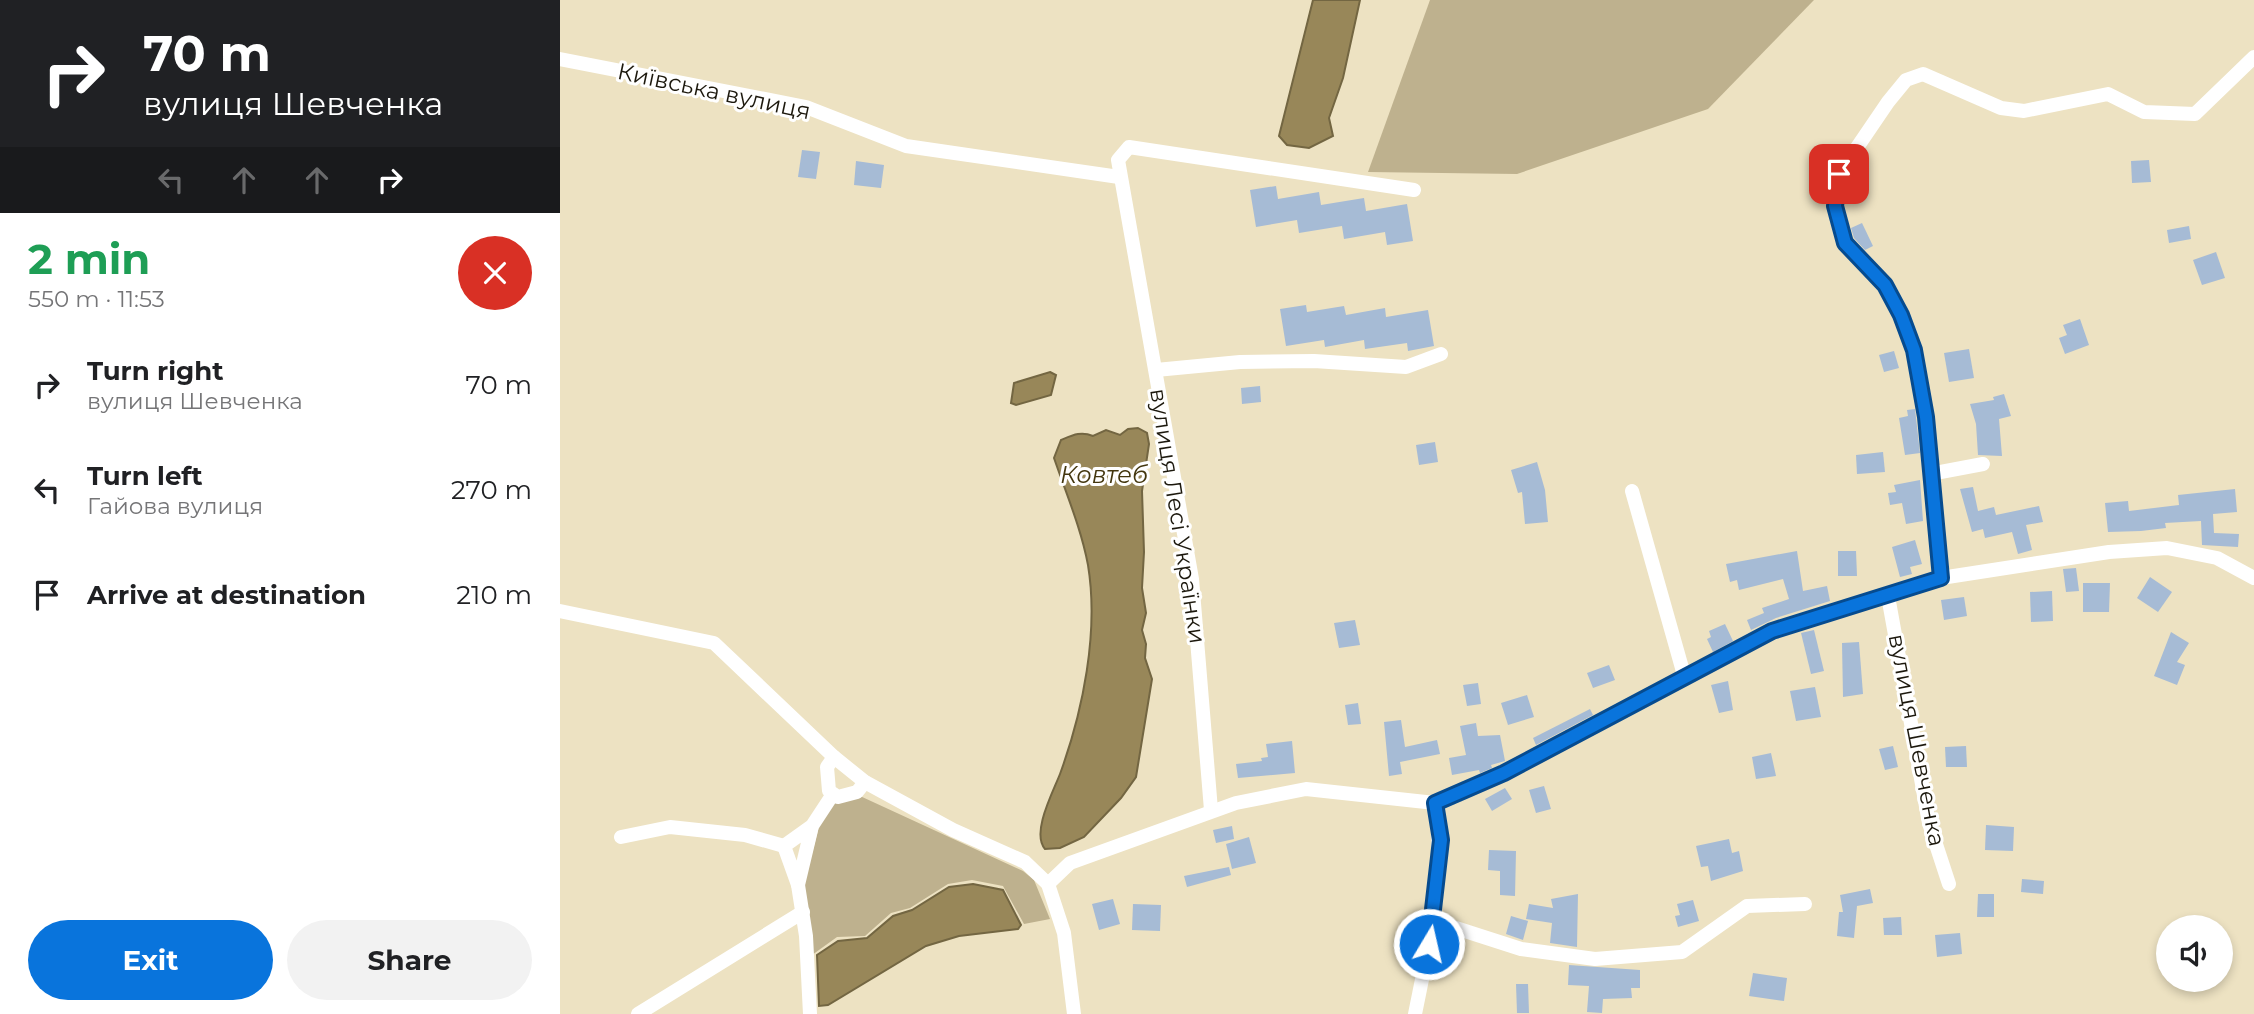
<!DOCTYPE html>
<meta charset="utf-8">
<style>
body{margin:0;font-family:Montserrat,sans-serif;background:#f2f2f2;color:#202124;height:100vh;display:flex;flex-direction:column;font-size:26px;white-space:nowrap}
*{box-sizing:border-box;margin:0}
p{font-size:23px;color:#757577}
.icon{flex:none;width:38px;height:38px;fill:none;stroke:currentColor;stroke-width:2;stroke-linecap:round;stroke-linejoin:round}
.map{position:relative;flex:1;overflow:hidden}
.details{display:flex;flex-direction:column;background:#fff;width:560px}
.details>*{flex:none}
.banner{background:#202124;color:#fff;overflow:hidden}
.buttons{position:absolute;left:1596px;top:915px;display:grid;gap:14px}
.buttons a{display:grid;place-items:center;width:77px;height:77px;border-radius:50%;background:#fff;box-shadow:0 4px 10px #0003;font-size:35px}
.pin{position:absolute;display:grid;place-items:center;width:60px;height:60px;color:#fff;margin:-30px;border-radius:14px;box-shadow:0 4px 10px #0006}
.me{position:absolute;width:77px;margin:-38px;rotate:9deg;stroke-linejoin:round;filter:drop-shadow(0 0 5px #0008)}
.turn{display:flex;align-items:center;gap:24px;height:147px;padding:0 28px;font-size:32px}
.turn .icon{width:91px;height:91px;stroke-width:2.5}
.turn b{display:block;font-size:49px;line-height:60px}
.lanes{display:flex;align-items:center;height:66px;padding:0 28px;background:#0003;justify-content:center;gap:35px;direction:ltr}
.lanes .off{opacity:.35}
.round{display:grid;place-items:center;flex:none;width:74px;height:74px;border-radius:37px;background:#f2f2f2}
.overview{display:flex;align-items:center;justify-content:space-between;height:119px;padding:0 28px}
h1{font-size:42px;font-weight:700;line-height:52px;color:#1e9e55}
.action{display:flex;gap:14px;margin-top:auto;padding:14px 28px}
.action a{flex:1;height:80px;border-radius:42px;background:#0974dc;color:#fff;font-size:28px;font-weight:700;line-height:80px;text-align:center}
.action a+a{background:#f2f2f2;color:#202124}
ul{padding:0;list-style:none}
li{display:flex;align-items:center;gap:21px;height:105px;padding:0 28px}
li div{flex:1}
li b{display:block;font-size:26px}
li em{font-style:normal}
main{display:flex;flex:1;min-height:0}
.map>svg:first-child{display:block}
.green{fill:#beb18e}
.water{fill:#988759;stroke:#736642;stroke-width:2}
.building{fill:#a6bbd5}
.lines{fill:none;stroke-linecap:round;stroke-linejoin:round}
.minor{stroke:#fff;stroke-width:14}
.route-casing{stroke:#064b8f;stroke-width:18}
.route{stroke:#0974dc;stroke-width:12}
.labels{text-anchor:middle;stroke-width:6;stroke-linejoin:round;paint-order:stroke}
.street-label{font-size:23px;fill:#1c180d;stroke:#fff}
.water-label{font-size:24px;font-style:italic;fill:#43360e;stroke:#fff}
</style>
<main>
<section class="details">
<div class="banner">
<div class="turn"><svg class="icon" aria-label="right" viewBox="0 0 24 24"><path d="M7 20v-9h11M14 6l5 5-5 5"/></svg><div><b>70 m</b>вулиця Шевченка</div></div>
<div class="lanes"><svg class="icon off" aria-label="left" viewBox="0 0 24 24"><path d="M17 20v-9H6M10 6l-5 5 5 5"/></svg><svg class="icon off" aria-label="ahead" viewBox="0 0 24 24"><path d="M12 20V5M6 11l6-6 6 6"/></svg><svg class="icon off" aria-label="ahead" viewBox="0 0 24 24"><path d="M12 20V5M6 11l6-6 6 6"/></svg><svg class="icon" aria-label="right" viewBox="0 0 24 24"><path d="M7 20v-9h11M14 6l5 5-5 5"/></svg></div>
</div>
<div class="overview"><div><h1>2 min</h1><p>550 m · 11:53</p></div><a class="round" style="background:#d93025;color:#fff"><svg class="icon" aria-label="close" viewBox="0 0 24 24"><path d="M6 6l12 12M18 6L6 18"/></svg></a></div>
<ul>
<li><svg class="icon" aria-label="right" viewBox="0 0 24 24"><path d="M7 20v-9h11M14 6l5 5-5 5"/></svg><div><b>Turn right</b><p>вулиця Шевченка</p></div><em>70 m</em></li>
<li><svg class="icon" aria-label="left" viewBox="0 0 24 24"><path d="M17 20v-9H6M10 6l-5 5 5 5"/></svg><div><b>Turn left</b><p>Гайова вулиця</p></div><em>270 m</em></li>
<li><svg class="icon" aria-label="arrive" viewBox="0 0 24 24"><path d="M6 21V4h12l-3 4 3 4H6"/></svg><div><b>Arrive at destination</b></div><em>210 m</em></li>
</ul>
<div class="action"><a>Exit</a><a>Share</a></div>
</section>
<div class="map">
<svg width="1694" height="1014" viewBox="0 0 1694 1014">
<rect width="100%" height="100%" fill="#ede2c2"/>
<g class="green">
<path d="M870 0H1254L1148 109 957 174 808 172Z"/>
<path d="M300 796 463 871 474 880 490 919 464 924 443 886 412 880 388 884 350 908 331 913 305 936 277 937 252 955 242 892 260 823 273 802Z"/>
</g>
<g class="water">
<path d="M753 0H800L783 78 769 118 773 136 749 148 727 145 719 136Z"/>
<path d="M490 372 496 375 491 395 456 405 451 403 454 383Z"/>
<path d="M578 428 587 433 589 444 582 491 584 552 582 588 586 613 582 630 586 644 585 658 592 679 576 777 561 798 524 837 500 848 485 849C471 833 493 792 500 774 523 711 539 632 528 565 521 528 506 493 494 458L501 440C513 435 521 431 533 436L546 430 560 435 568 429Z"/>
<path d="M413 884 443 890 461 925 458 929 399 936 366 946 268 1005 259 1006 257 955 278 941 307 938 333 916 352 910 389 887Z"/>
</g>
<g class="building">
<path d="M242 150 260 152 256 179 238 177Z"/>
<path d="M1589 160 1591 182 1572 183 1571 161Z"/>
<path d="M296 161 324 165 321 188 294 185Z"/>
<path d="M716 186 718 199 759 192 761 205 804 198 806 211 847 204 853 241 827 245 825 232 784 239 782 226 739 233 737 220 696 227 690 190Z"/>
<path d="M1302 223 1313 246 1305 250 1294 238 1291 228Z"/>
<path d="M1629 226 1631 239 1609 243 1607 230Z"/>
<path d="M1656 252 1665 278 1642 285 1633 260Z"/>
<path d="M746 305 747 312 784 306 786 315 825 308 826 317 868 310 874 346 848 351 847 343 805 349 804 340 765 347 764 340 726 346 720 309Z"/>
<path d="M1520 319 1529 345 1505 354 1499 338 1507 335 1503 325Z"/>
<path d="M1409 349 1414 378 1389 382 1384 353Z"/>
<path d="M1334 351 1339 368 1324 372 1319 355Z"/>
<path d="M700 386 701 402 682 404 681 388Z"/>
<path d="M1444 394 1451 416 1439 419 1442 456 1418 455 1416 424 1410 404 1434 400 1433 397Z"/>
<path d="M1355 409 1360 453 1345 455 1339 418 1348 416 1347 410Z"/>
<path d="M875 442 878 462 859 465 856 445Z"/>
<path d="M1323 452 1325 472 1297 474 1296 455Z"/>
<path d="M977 462 985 490 988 522 965 524 962 492 958 493 951 470Z"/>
<path d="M1360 480 1363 521 1346 524 1342 503 1330 505 1328 493 1336 492 1334 485Z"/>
<path d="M1413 487 1418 511 1434 507 1436 515 1479 506 1483 522 1466 525 1472 550 1458 554 1452 532 1425 538 1423 529 1412 532 1400 489Z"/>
<path d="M1675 489 1677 512 1653 514 1654 533 1679 534 1678 547 1642 545 1641 521 1605 523 1606 528 1581 531 1548 532 1545 503 1568 501 1569 511 1619 505 1618 495Z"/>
<path d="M1355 540 1362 564 1350 567 1352 574 1340 577 1332 547Z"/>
<path d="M1237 551 1243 591 1267 586 1270 601 1216 618 1191 630 1187 620 1204 613 1202 608 1229 599 1223 579 1179 590 1177 580 1170 582 1166 564Z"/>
<path d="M1278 551H1296L1297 576H1278Z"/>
<path d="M1516 568 1519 591 1506 592 1503 569Z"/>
<path d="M1590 577 1612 592 1598 612 1577 598Z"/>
<path d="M1523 583H1550L1549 612H1523Z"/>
<path d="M1492 591 1493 621 1471 622 1470 592Z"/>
<path d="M1404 597 1407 616 1384 620 1381 600Z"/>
<path d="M795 620 800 645 779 648 774 623Z"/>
<path d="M1165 624 1173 641 1153 652 1147 639 1151 637 1149 631Z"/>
<path d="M1254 630 1264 671 1251 674 1241 633Z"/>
<path d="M1611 632 1629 643 1617 662 1625 665 1617 685 1594 676Z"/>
<path d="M1299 642 1303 694 1283 697 1282 643Z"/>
<path d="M1049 665 1055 680 1033 688 1027 673Z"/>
<path d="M1168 681 1173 710 1159 713 1151 685Z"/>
<path d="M918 683 921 704 907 706 903 685Z"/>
<path d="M1255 687 1261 717 1236 721 1230 691Z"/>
<path d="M967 695 974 717 948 725 941 703Z"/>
<path d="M798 703 801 724 788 725 785 705Z"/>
<path d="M1030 709 1033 715 976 745 973 738Z"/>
<path d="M841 720 845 747 877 740 880 754 840 762 842 774 829 776 824 722Z"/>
<path d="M916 723 918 736 940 735 945 761 931 765 932 768 920 773 919 770 892 775 889 758 906 755 900 726Z"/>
<path d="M732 741 735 773 678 778 676 764 702 761 701 758 708 757 706 744Z"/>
<path d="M1333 746 1338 767 1325 770 1319 749Z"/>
<path d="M1406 746 1407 767H1386L1385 747Z"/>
<path d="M1211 753 1216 776 1196 779 1192 757Z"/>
<path d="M984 786 991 809 976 813 969 790Z"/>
<path d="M945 788 952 799 932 811 925 799Z"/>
<path d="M1426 825 1454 827 1453 851 1425 850Z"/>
<path d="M672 826 674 839 656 843 653 830Z"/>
<path d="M689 837 696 863 672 869 666 844Z"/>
<path d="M1169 839 1172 853 1179 851 1183 871 1151 881 1148 866 1141 867 1136 846Z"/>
<path d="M929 850 956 851 955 896 940 895V871L928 870Z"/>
<path d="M669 867 671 875 627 887 624 876Z"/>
<path d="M1462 879 1484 881 1483 894 1461 892Z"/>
<path d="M1310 889 1313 903 1297 906 1294 938 1277 936 1279 912H1283L1280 895Z"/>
<path d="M1018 894 1017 947 990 943 992 923 966 919 969 904 993 908 991 899Z"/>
<path d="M1418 894H1434V917H1417Z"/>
<path d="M553 899 560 924 539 930 532 904Z"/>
<path d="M1133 900 1139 921 1118 927 1115 916 1120 915 1117 904Z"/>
<path d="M573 904 601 905 600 931 572 930Z"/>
<path d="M951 916 968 921 963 940 946 934Z"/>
<path d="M1341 917 1342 935H1324L1323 918Z"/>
<path d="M1400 933 1402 954 1377 957 1375 935Z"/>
<path d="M1009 965 1080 970V988H1071L1072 998 1043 999 1042 1013 1027 1012 1029 986 1008 985Z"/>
<path d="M1193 973 1227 978 1224 1001 1189 996Z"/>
<path d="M956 984H968L969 1013H957Z"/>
</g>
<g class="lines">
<g class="minor">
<path d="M0 59 246 107 346 146 559 177"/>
<path d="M596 370 680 362 754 361 846 367 881 354"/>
<path d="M1370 474 1423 464"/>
<path d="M1072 491 1124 675"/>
<path d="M1381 578 1366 417 1354 350 1341 315 1325 285 1285 243 1275 206 1279 174 1328 102 1346 80 1363 74 1441 108 1464 111 1548 94 1584 112 1635 114 1694 57"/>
<path d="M1328 596 1369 823 1389 884"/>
<path d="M0 611 154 643 274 757 305 782 393 830 465 862 488 884 504 933 514 1014"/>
<path d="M274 757 267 767 269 791 278 797 297 792 305 782"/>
<path d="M651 810 632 579 558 160 569 147 854 190"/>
<path d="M252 826 224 846 238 885 252 826 273 794"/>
<path d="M61 837 110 827 185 835 224 846"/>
<path d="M488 884 510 863 676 803 746 789 875 803"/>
<path d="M238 885 246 936 250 1014"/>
<path d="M874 921 961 949 1035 959 1122 952 1187 906 1245 904"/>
<path d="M78 1014 243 912"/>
<path d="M855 1014C869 944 886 874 875 803L944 773 1212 631 1381 578 1549 552 1607 548 1657 558 1694 578"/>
</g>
</g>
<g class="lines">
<g class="route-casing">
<path id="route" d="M869 944 881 840 875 803 944 773 1212 631 1381 578 1366 417 1354 350 1341 315 1325 285 1285 243 1275 206 1279 174"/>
</g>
<use href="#route" class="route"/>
</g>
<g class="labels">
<g class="street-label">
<text transform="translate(154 91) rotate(12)" y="8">Київська вулиця</text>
<text transform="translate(618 516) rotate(81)" y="8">вулиця Лесі Українки</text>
<text transform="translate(1357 740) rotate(79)" y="8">вулиця Шевченка</text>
</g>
<g class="water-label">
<text x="544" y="483">Ковтеб</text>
</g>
</g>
</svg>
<div class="buttons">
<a><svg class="icon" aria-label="sound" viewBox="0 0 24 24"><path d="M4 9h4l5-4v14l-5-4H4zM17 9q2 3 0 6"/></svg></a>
</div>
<div class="pin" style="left:1279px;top:174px;background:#d93025"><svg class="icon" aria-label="arrive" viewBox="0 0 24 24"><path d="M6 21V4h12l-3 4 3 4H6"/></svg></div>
<svg class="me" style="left:869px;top:944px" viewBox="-20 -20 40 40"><circle r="17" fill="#0974dc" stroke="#fff" stroke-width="3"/><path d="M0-11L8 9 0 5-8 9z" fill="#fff"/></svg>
</div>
</main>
